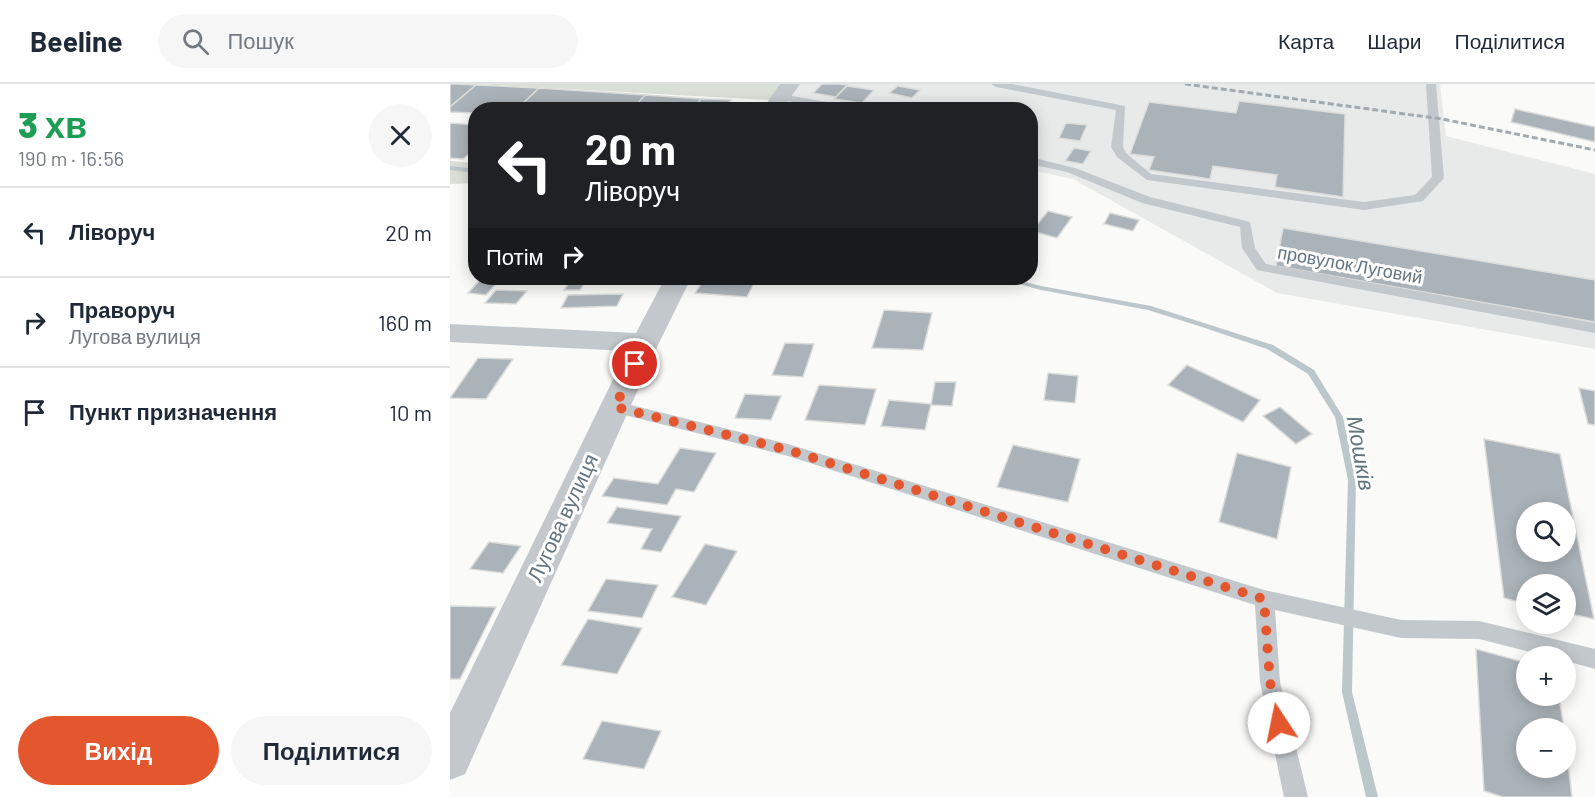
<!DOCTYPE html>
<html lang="uk">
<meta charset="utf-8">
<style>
body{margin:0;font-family:Barlow,sans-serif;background:#f6f6f7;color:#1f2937;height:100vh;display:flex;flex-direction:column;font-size:22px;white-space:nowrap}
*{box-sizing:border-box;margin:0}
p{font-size:20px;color:#747a83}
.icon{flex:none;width:33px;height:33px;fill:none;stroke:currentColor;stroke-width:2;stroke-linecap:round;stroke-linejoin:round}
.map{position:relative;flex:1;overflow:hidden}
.panel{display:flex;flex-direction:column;background:#fff;width:450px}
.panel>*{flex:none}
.guide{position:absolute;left:18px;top:18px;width:570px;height:183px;border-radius:24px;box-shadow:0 3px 15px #0003;background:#202124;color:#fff;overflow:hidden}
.buttons{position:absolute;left:1066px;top:418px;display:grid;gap:12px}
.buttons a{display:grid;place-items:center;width:60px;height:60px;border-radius:50%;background:#fff;box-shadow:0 3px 15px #0003;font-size:30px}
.pin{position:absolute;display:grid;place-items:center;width:51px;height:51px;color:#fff;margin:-26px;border:3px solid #fff;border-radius:50%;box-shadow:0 2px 6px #0007}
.me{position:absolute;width:66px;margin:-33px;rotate:349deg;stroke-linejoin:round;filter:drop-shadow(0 0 4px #0008)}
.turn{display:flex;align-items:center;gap:21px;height:126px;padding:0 18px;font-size:27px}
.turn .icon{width:78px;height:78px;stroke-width:2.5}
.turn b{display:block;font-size:42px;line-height:51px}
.then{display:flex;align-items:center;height:57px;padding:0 18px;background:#0003;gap:12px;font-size:22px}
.round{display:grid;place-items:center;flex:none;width:63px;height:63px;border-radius:32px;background:#f6f6f7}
.headline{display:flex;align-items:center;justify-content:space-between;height:102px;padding:0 18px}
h1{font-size:36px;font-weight:800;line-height:45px;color:#1e9e55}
.cta{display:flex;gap:12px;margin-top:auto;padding:12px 18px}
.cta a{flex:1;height:69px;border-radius:36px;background:#e4572e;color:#fff;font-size:24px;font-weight:800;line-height:69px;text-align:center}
.cta a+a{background:#f6f6f7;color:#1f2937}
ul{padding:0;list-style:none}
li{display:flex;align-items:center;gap:18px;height:90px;padding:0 18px;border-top:2px solid #e0e1e3}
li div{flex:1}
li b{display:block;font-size:22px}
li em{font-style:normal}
header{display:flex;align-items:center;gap:36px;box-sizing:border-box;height:84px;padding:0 30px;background:#fff;border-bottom:2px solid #e0e1e3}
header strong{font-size:28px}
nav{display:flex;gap:33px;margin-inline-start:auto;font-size:21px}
.search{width:420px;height:54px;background:#f6f6f7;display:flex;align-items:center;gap:15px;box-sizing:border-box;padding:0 21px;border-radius:33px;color:#747a83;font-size:22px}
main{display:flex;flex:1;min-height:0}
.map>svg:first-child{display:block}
.built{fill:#e8e9e9}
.green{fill:#dadfd7}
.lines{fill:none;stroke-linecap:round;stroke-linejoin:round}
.stream{fill:#bbc7cb;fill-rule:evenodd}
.building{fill:#aab3b9;stroke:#dcdcda;stroke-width:1.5;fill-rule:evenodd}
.service{fill:#c3c8cc;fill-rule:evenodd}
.minor{fill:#c3c8cc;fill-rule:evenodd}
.rail{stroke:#a2aab0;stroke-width:3;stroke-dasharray:6 3;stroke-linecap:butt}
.route{stroke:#e4572e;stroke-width:10;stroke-dasharray:0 18}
.labels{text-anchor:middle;stroke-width:6;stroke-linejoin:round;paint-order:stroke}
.far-street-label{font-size:18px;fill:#657683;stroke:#fff}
.street-label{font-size:21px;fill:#657683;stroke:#fff}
.water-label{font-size:22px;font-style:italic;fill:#60757c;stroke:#fff}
</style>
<header>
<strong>Beeline</strong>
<div class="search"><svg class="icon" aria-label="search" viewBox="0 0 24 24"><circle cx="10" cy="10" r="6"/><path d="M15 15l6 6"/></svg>Пошук</div>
<nav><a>Карта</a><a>Шари</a><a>Поділитися</a></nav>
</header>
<main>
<section class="panel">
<div class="headline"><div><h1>3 хв</h1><p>190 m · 16:56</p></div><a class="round"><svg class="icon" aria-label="close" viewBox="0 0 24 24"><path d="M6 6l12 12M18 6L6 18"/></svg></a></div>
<ul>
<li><svg class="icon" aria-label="left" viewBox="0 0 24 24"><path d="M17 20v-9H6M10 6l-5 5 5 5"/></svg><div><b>Ліворуч</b></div><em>20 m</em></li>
<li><svg class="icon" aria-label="right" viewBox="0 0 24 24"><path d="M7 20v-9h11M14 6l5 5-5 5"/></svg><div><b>Праворуч</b><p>Лугова вулиця</p></div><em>160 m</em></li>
<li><svg class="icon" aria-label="arrive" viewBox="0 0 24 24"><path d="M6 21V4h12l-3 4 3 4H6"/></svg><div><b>Пункт призначення</b></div><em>10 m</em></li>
</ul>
<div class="cta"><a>Вихід</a><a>Поділитися</a></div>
</section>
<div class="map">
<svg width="1145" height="713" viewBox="0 0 1145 713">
<rect width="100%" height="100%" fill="#fafaf8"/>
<path class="built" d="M347 0H990L996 52 1145 90V265L827 209 623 95 581 86 580 26H329Z"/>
<g class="green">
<path d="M28 0H333L320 16Z"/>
<path d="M0 77 25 79V99L0 100Z"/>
</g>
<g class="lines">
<g class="stream">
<path d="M0 82 26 85V89L0 86Z"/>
<path d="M550 194H559L591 202 701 222 823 261 864 286 893 333 906 396 902 608 928 713H916L892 608 898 396 885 333 858 290 817 265 752 243 698 226 591 206 551 195Z"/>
</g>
</g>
<g class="building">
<path d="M0 0H4L26 1 0 23Z"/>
<path d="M372 0H389L397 1 386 13 363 9Z"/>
<path d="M26 1 89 4 66 26H26V29L0 28V23Z"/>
<path d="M397 2 424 6 412 19 384 15Z"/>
<path d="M448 2 470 6 462 14 439 9Z"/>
<path d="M89 4 195 11 182 26H66Z"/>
<path d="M195 11 251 15 242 26H182Z"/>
<path d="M251 15 281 16 273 25 244 24Z"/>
<path d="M789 17 895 30 893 113 825 103 827 91 763 82 760 95 699 86 704 73 680 70 699 18 786 29Z"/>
<path d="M1065 25 1145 43V58L1061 38Z"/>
<path d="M0 39 26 41V64L13 75 0 74Z"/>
<path d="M616 39 637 41 630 57 609 54Z"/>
<path d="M624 64 641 67 633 80 615 77Z"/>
<path d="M598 127 622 133 607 154 582 147Z"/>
<path d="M660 129 689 136 683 147 654 140Z"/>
<path d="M833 144 1145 196V238L826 182Z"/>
<path d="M32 194H51L36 211 18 209Z"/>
<path d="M122 194H138L130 206H114Z"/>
<path d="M255 194H319L317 198 305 197 297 213 245 209Z"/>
<path d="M46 206 77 207 66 220 35 219Z"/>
<path d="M173 210 167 222 111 224 118 211Z"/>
<path d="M434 226 482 229 473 266 422 264Z"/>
<path d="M335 259 364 260 353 293 322 291Z"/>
<path d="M28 274 63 275 36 315 0 314Z"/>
<path d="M737 281 810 316 793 338 718 301Z"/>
<path d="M598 289 628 292 625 319 594 316Z"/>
<path d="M485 298H506L502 322 481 321Z"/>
<path d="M369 301 426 305 415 341 355 336Z"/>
<path d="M1129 304 1145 307V341L1138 340Z"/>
<path d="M295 310 331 312 321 336 285 334Z"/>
<path d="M439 316 481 320 475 346 431 342Z"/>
<path d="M830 323 862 350 846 360 813 332Z"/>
<path d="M1034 355 1110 370 1144 535 1116 529V501H1077V520L1054 514ZM1077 429H1116V468H1077Z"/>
<path d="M563 361 630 375 618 418 547 403Z"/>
<path d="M230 364 266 369 244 408 226 405 217 421 152 412 164 394 208 400Z"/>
<path d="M787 369 841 383 827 455 769 438Z"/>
<path d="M167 423 231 432 211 468 191 465 202 445 157 439Z"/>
<path d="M39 458 71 462 53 489 20 485Z"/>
<path d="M255 460 287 467 256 521 222 513Z"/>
<path d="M156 495 208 501 192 534 138 527Z"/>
<path d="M0 522 46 523 10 595H0Z"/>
<path d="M138 535 192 544 167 590 111 581Z"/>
<path d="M1026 565 1077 579V612H1109L1114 645H1077V684H1116V663L1122 713H1053L1034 707Z"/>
<path d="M152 637 211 647 194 685 133 675Z"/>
</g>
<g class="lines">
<g class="service">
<path d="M541 0H562L675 22 673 63 676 69 701 90 914 118 965 111 982 93 976 0H986L994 94 973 117 914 126 697 96 667 73 661 63 666 26 546 3Z"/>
<path d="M330 10 406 23 411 26H385L326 15 325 13Z"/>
<path d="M580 73 625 84 700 113 800 138 805 164 816 180 1145 239V249L807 186 792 164 790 143 692 119 617 88 580 80Z"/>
<path d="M165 317 338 360 814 506 951 536 1029 537 1145 565V585L1116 577V573H1099L1029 555 951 554 825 526 830 598 858 713H834L810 598 805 521 338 372 159 327 157 323 159 319Z"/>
</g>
<g class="minor">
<path d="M330 0H350L332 26H312Z"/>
<path d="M215 194H241L209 259 15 690 0 696V629L177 267 0 258V240L186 249Z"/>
</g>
<path class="rail" d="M735 0 992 35 1145 66"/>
</g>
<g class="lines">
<path class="route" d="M185 280 165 323 338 366 814 515 820 598 829 639"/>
</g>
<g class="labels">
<g class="far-street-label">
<text transform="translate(900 181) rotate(10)" y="6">провулок Луговий</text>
</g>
<g class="street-label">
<text transform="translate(113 434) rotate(-65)" y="7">Лугова вулиця</text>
</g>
<g class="water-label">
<text transform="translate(911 369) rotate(80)" y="8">Мошків</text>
</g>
</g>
</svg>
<div class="buttons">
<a><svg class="icon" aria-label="search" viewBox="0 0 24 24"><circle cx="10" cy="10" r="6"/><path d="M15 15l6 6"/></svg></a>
<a><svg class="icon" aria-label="layers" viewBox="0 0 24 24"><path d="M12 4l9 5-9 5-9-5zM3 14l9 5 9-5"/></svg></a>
<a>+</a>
<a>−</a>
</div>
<div class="pin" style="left:185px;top:280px;background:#d93025"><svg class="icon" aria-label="arrive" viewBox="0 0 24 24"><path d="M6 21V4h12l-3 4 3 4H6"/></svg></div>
<svg class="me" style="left:829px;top:639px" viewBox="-20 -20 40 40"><circle r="19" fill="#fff"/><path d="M0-13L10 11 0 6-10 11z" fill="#e4572e"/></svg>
<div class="guide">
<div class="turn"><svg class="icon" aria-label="left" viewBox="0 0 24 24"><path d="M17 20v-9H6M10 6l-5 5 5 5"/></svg><div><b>20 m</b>Ліворуч</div></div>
<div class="then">Потім<svg class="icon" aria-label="right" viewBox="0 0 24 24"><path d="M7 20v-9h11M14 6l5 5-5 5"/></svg></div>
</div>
</div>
</main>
